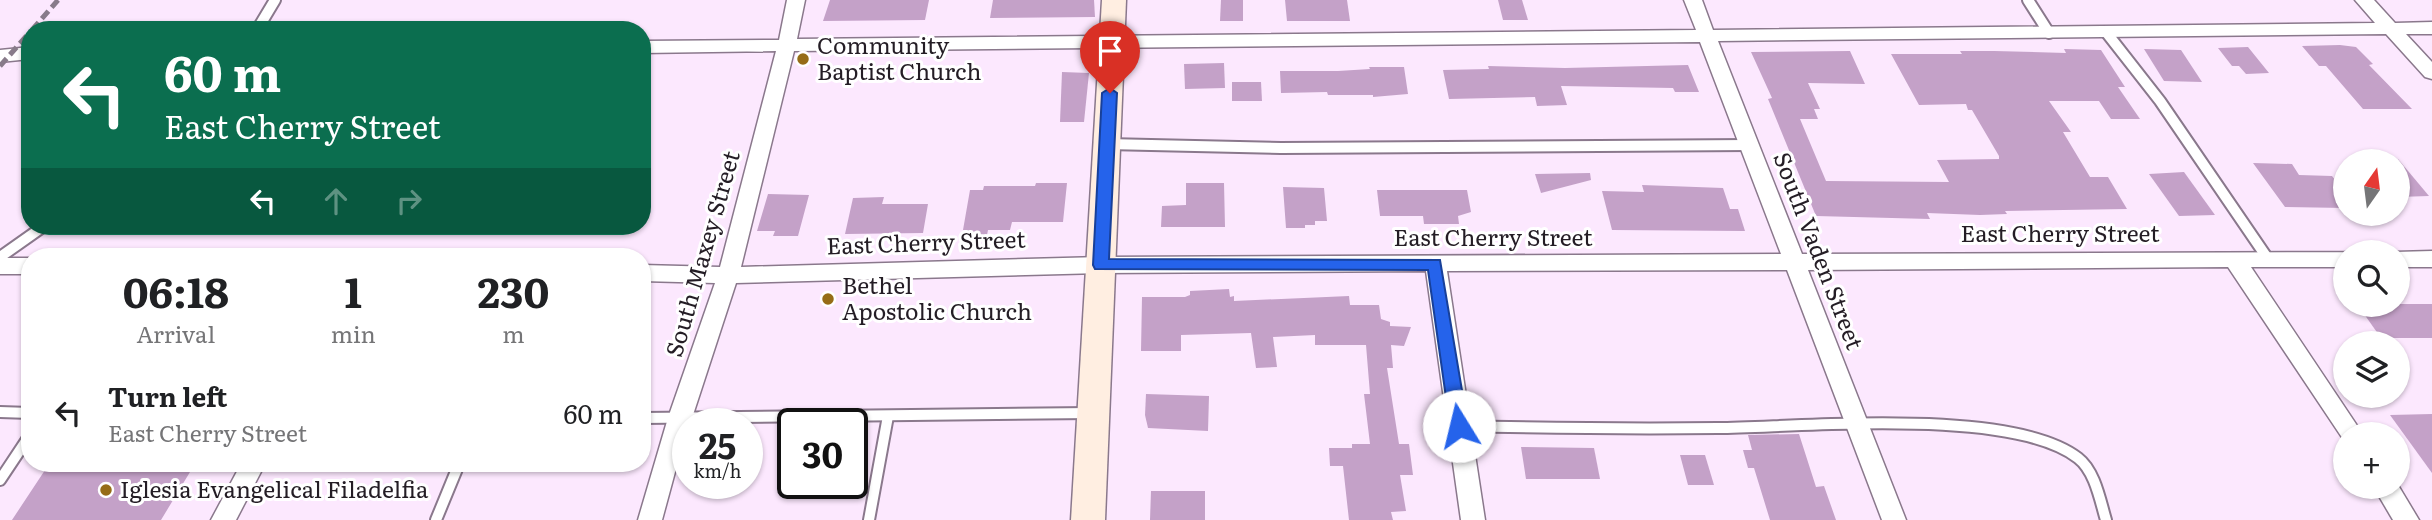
<!DOCTYPE html>
<style>
body{margin:0;font-family:Literata,serif;background:#f2f2f2;color:#202124;height:100vh;display:flex;flex-direction:column;font-size:26px;white-space:nowrap}
*{box-sizing:border-box;margin:0}
p{font-size:23px;color:#757577}
.icon{flex:none;width:38px;height:38px;fill:none;stroke:currentColor;stroke-width:2;stroke-linecap:round;stroke-linejoin:round}
.map{position:relative;flex:1;overflow:hidden}
.drawer{position:absolute;left:21px;top:248px;width:630px;height:224px;display:flex;flex-direction:column;background:#fff;border-radius:28px;box-shadow:0 2px 5px #0004}
.drawer>*{flex:none}
.top-card{position:absolute;left:21px;top:21px;width:630px;height:214px;border-radius:28px;box-shadow:0 2px 5px #0004;background:#0b6e4f;color:#fff;overflow:hidden}
.needle{width:46px;rotate:14deg}
.buttons{position:absolute;left:2333px;top:149px;display:grid;gap:14px}
.buttons a{display:grid;place-items:center;width:77px;height:77px;border-radius:50%;background:#fff;box-shadow:0 2px 5px #0004;font-size:35px}
.speed{position:absolute;left:672px;top:408px;display:flex;gap:14px;font-size:35px;font-weight:700;text-align:center}
.speed>*{display:grid;place-content:center;width:91px;height:91px;border-radius:50%;background:#fff;box-shadow:0 2px 5px #0004;line-height:1}
.speed small{font-size:18px;font-weight:400}
.speed .limit{border:4px solid #111;border-radius:10px;background:#fff;color:#111}
.pin{position:absolute;display:grid;place-items:center;width:60px;height:60px;color:#fff;margin:-72px -30px;border-radius:50% 50% 50% 0;rotate:-45deg;box-shadow:0 0 7px #0007}
.pin .icon{rotate:45deg}
.me{position:absolute;width:77px;margin:-38px;rotate:351deg;stroke-linejoin:round;filter:drop-shadow(0 0 5px #0008)}
.turn{display:flex;align-items:center;gap:24px;height:147px;padding:0 28px;font-size:32px}
.turn .icon{width:91px;height:91px;stroke-width:2.5}
.turn b{display:block;font-size:49px;line-height:60px}
.lanes{display:flex;align-items:center;height:66px;padding:0 28px;background:#0003;justify-content:center;gap:35px;direction:ltr}
.lanes .off{opacity:.35}
.eta{display:flex;justify-content:space-evenly;align-items:center;height:119px;text-align:center}
.eta b{font-size:42px;font-weight:700;line-height:49px}
ul{padding:0;list-style:none}
li{display:flex;align-items:center;gap:21px;height:91px;padding:0 28px}
li div{flex:1}
li b{display:block;font-size:26px}
li em{font-style:normal}
.map>svg:first-child{display:block}
.building{fill:#c4a1c8}
.lines{fill:none;stroke-linecap:round;stroke-linejoin:round}
.lane-casing{stroke:#8a788c;stroke-width:14}
.street-casing{stroke:#8a788c;stroke-width:3}
.secondary-casing{stroke:#8a788c;stroke-width:3}
.lane{stroke:#fff;stroke-width:10}
.street{fill:#fff;fill-rule:evenodd}
.secondary{fill:#ffeee1;fill-rule:evenodd}
.rail{stroke:#887b8a;stroke-width:5;stroke-dasharray:10 5;stroke-linecap:butt}
.route{fill:#2563eb;stroke:#184099;stroke-width:2}
.poi-dot{fill:#966c17;stroke:#fff;stroke-width:2.5}
.labels{text-anchor:middle;stroke-width:6;stroke-linejoin:round;paint-order:stroke}
.poi-label{font-size:23px;fill:#241d25;stroke:#fff;text-anchor:start}
.street-label{font-size:23px;fill:#241d25;stroke:#fff}
</style>
<div class="map">
<svg width="2432" height="520" viewBox="0 0 2432 520">
<rect width="100%" height="100%" fill="#fce8fe"/>
<g class="building">
<path d="M830 0H929L925 20 823 21Z"/>
<path d="M993 0H1094L1095 17 990 18Z"/>
<path d="M1221 0H1243V21H1220Z"/>
<path d="M1285 0H1347L1350 21H1287Z"/>
<path d="M1498 0H1522L1528 20H1503Z"/>
<path d="M2340 45 2356 47 2373 64 2369 65 2412 109H2363L2326 66H2319L2302 46Z"/>
<path d="M2248 47 2269 73 2246 74 2239 66H2232L2218 48Z"/>
<path d="M2064 49 2101 50 2125 87H2118L2140 119H2111L2099 101H2049L2071 132H2063L2090 177H2108L2127 209 2005 211 2007 214 1980 215 1927 213 1930 219 1816 216 1768 99 1772 98 1751 52 1850 51 1865 84 1808 83 1820 109H1814L1818 119H1800L1826 181 1949 182 1937 160 1999 159V156L1972 110H1968L1966 104 1919 105 1891 54H1962L1960 51H1994L2066 53Z"/>
<path d="M2144 49 2181 50 2202 82 2164 81Z"/>
<path d="M1224 63 1225 88 1185 89 1184 64Z"/>
<path d="M1688 65 1699 92H1675L1673 88 1561 86 1567 105 1537 106 1535 97 1449 99 1443 70 1489 69 1488 66 1565 68Z"/>
<path d="M1369 67H1404L1408 94 1373 97V95H1328L1327 92 1281 93 1280 71H1338L1370 69Z"/>
<path d="M1062 72 1089 73 1084 122H1060Z"/>
<path d="M1232 82H1261L1262 101H1232Z"/>
<path d="M2398 159 2429 196 2398 197Z"/>
<path d="M2253 163 2292 164 2299 175 2332 176 2345 193V208L2285 207Z"/>
<path d="M2184 172 2215 215 2179 216 2149 174Z"/>
<path d="M1590 173 1591 180 1541 193 1535 174Z"/>
<path d="M1036 183H1067L1063 222H1012L1010 230H988L987 235H965L966 230H963L970 190H983L984 186H1035Z"/>
<path d="M1186 183H1224L1225 227H1161L1162 206 1186 205Z"/>
<path d="M1642 185 1723 188 1730 209H1738L1745 231 1612 230 1602 191 1644 192Z"/>
<path d="M1283 187 1324 188 1327 221H1315V225H1305V228H1286Z"/>
<path d="M1377 190H1467L1471 212 1458 216 1459 224H1424L1423 216H1380Z"/>
<path d="M768 194 809 195 798 236H773L775 231H757Z"/>
<path d="M884 197 882 204H928L923 233 845 234 853 198Z"/>
<path d="M1229 289 1230 297 1234 296V301L1349 296 1350 305H1379L1381 319 1390 322V326L1411 327 1404 346 1391 345 1393 368H1387L1399 444H1409L1413 475H1400L1406 511 1391 512 1393 520H1349L1343 466H1330L1329 448H1352V444H1370L1364 394H1370L1366 345H1315V335L1273 337 1277 367 1256 368 1251 333 1181 335V351H1141L1142 297H1185L1190 295V291Z"/>
<path d="M2357 304H2432V338H2381Z"/>
<path d="M1146 394 1209 396 1208 431 1148 428 1145 415Z"/>
<path d="M2432 414V473L2390 415Z"/>
<path d="M1799 434 1816 487 1824 486 1836 520H1770L1754 468H1748L1743 450H1752L1748 435Z"/>
<path d="M1521 447 1594 448 1600 479H1526Z"/>
<path d="M1680 455H1705L1714 485H1688Z"/>
<path d="M49 464H187L182 472H190L161 520H12Z"/>
<path d="M1151 491H1205V520H1150Z"/>
</g>
<g class="lines">
<g class="lane-casing">
<g id="lane">
<path d="M2028 0 2049 33"/>
<path d="M257 30 275 0"/>
<path d="M2106 32 2160 101 2268 259"/>
<path d="M1107 144 1281 148 1749 145"/>
<path d="M0 257 44 226"/>
<path d="M0 412 30 413"/>
<path d="M642 418 1091 413"/>
<path d="M1459 426C1545 428 1632 429 1718 428 1804 427 2012 407 2078 458 2095 471 2100 500 2106 520"/>
<path d="M0 480 30 435"/>
<path d="M436 520 459 464"/>
<path d="M869 520 888 416"/>
</g>
</g>
<g class="street-casing">
<g id="street">
<path d="M787 0H805L797 39 1696 30 1684 0H1702L1713 30 2375 23 2355 0H2374L2395 23 2432 22V34H2406L2432 62V79L2425 77 2386 34 1718 41 1802 254 2348 252H2345V267H2251L2358 427 2362 434H2345V442L2228 267 1808 270 1906 520H1882L1787 270 1447 271 1485 520H1461L1426 271 1101 273 736 283 690 424H688L662 520H638L668 418 715 283 642 281V265L720 267 776 51 642 53V41L779 40ZM1700 42 1781 254 1101 257 741 267 794 51Z"/>
<path d="M30 47V59L0 62V50Z"/>
<path d="M2432 251V267H2398V252H2395Z"/>
<rect x="0" y="258" width="30" height="16"/>
<path d="M241 464H265L236 520H211Z"/>
<path d="M2398 485 2419 520H2393L2373 486Z"/>
</g>
</g>
<g class="secondary-casing">
<path id="secondary" d="M1102 0H1126L1105 520H1071Z"/>
</g>
<use href="#lane" class="lane"/>
<use href="#street" class="street"/>
<use href="#secondary" class="secondary"/>
<g class="rail">
<path d="M32 30 58 0"/>
<path d="M0 66 30 32"/>
</g>
</g>
<path class="route" d="M1110 88 1117 93 1109 259 1440 260 1468 426 1465 431 1459 433 1453 431 1450 426 1428 270 1095 269 1093 265 1102 93Z"/>
<g class="poi-dot">
<circle cx="803" cy="59" r="7"/>
<circle cx="828" cy="299" r="7"/>
<circle cx="106" cy="490" r="7"/>
</g>
<g class="labels">
<g class="poi-label">
<text x="817" y="54">Community<tspan x="817" dy="26">Baptist Church</tspan></text>
<text x="842" y="294">Bethel<tspan x="842" dy="26">Apostolic Church</tspan></text>
<text x="120" y="498">Iglesia Evangelical Filadelfia</text>
</g>
<g class="street-label">
<text x="2060" y="242">East Cherry Street</text>
<text x="1493" y="246">East Cherry Street</text>
<text transform="translate(926 243) rotate(-2)" y="8">East Cherry Street</text>
<text transform="translate(1818 251) rotate(69)" y="8">South Vaden Street</text>
<text transform="translate(703 254) rotate(-74)" y="8">South Maxey Street</text>
</g>
</g>
</svg>
<div class="buttons">
<a><svg class="needle" viewBox="-14 -14 28 28"><path d="M0-13l5 13h-10z" fill="#e53935"/><path d="M0 13l5-13h-10z" fill="#757577"/></svg></a>
<a><svg class="icon" aria-label="search" viewBox="0 0 24 24"><circle cx="10" cy="10" r="6"/><path d="M15 15l6 6"/></svg></a>
<a><svg class="icon" aria-label="layers" viewBox="0 0 24 24"><path d="M12 4l9 5-9 5-9-5zM3 14l9 5 9-5"/></svg></a>
<a>+</a>
</div>
<div class="speed"><div>25<small>km/h</small></div><div class="limit">30</div></div>
<div class="pin" style="left:1110px;top:93px;background:#d93025"><svg class="icon" aria-label="arrive" viewBox="0 0 24 24"><path d="M6 21V4h12l-3 4 3 4H6"/></svg></div>
<svg class="me" style="left:1459px;top:426px" viewBox="-20 -20 40 40"><circle r="19" fill="#fff"/><path d="M0-13L10 11 0 6-10 11z" fill="#2563eb"/></svg>
<div class="top-card">
<div class="turn"><svg class="icon" aria-label="left" viewBox="0 0 24 24"><path d="M17 20v-9H6M10 6l-5 5 5 5"/></svg><div><b>60 m</b>East Cherry Street</div></div>
<div class="lanes"><svg class="icon" aria-label="left" viewBox="0 0 24 24"><path d="M17 20v-9H6M10 6l-5 5 5 5"/></svg><svg class="icon off" aria-label="ahead" viewBox="0 0 24 24"><path d="M12 20V5M6 11l6-6 6 6"/></svg><svg class="icon off" aria-label="right" viewBox="0 0 24 24"><path d="M7 20v-9h11M14 6l5 5-5 5"/></svg></div>
</div>
<section class="drawer">
<div class="eta">
<div><b>06:18</b><p>Arrival</p></div>
<div><b>1</b><p>min</p></div>
<div><b>230</b><p>m</p></div>
</div>
<ul>
<li><svg class="icon" aria-label="left" viewBox="0 0 24 24"><path d="M17 20v-9H6M10 6l-5 5 5 5"/></svg><div><b>Turn left</b><p>East Cherry Street</p></div><em>60 m</em></li>
</ul>
</section>
</div>
